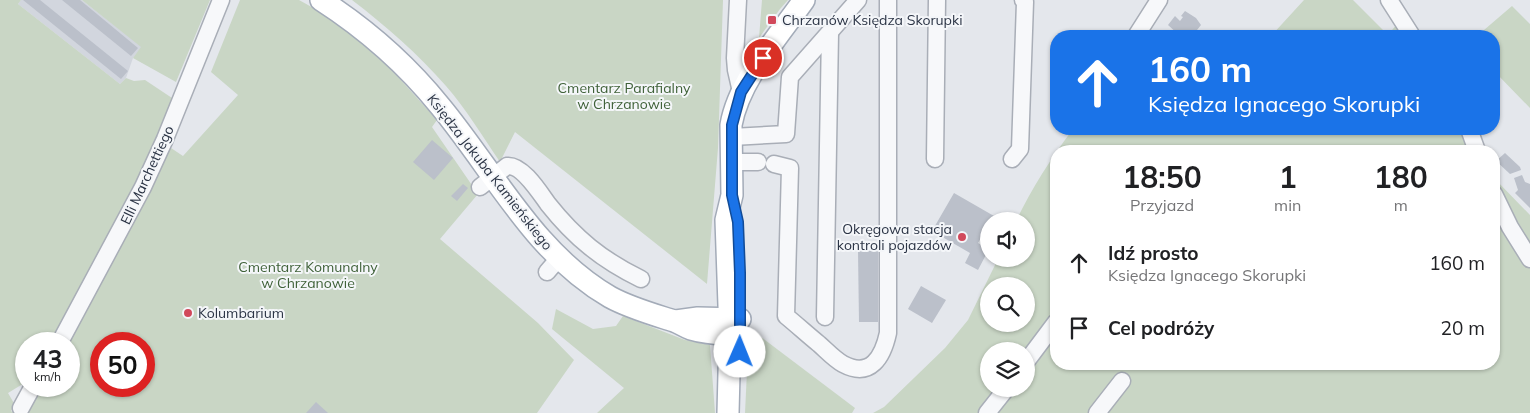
<!DOCTYPE html>
<html lang="pl">
<meta charset="utf-8">
<style>
body{margin:0;font-family:Mulish,sans-serif;background:#f6f6f6;color:#202124;height:100vh;display:flex;flex-direction:column;font-size:19px;white-space:nowrap}
*{box-sizing:border-box;margin:0}
p{font-size:16px;color:#757577}
.icon{flex:none;width:28px;height:28px;fill:none;stroke:currentColor;stroke-width:2;stroke-linecap:round;stroke-linejoin:round}
.map{position:relative;flex:1;overflow:hidden}
.drawer{position:absolute;left:1050px;top:145px;width:450px;height:225px;display:flex;flex-direction:column;background:#fff;border-radius:20px;box-shadow:0 1px 4px #0004}
.drawer>*{flex:none}
.hud{position:absolute;left:1050px;top:30px;width:450px;height:105px;border-radius:20px;box-shadow:0 1px 4px #0004;background:#1a73e8;color:#fff;overflow:hidden}
.controls{position:absolute;left:980px;top:212px;display:grid;gap:10px}
.controls a{display:grid;place-items:center;width:55px;height:55px;border-radius:50%;background:#fff;box-shadow:0 1px 4px #0004;font-size:25px}
.speed{position:absolute;left:15px;top:332px;display:flex;gap:10px;font-size:25px;font-weight:700;text-align:center}
.speed>*{display:grid;place-content:center;width:65px;height:65px;border-radius:50%;background:#fff;box-shadow:0 1px 4px #0004;line-height:1}
.speed small{font-size:12px;font-weight:400}
.speed .limit{border:8px solid #d22;background:#fff;color:#111}
.pin{position:absolute;display:grid;place-items:center;width:42px;height:42px;color:#fff;margin:-21px;border:2px solid #fff;border-radius:50%;box-shadow:0 1px 5px #0007}
.me{position:absolute;width:55px;margin:-28px;rotate:1deg;stroke-linejoin:round;filter:drop-shadow(0 0 4px #0008)}
.turn{display:flex;align-items:center;gap:18px;height:105px;padding:0 15px;font-size:22px}
.turn .icon{width:65px;height:65px;stroke-width:2.5}
.turn b{display:block;font-size:35px;line-height:42px}
.eta{display:flex;justify-content:space-evenly;align-items:center;height:85px;text-align:center}
.eta b{font-size:30px;font-weight:700;line-height:35px}
ul{padding:0;list-style:none}
li{display:flex;align-items:center;gap:15px;height:65px;padding:0 15px}
li div{flex:1}
li b{display:block;font-size:19px}
li em{font-style:normal}
.map>svg:first-child{display:block}
.built{fill:#d2d6de}
.green{fill:#c9d6c5;fill-rule:evenodd}
.building{fill:#bbc0ca}
.lines{fill:none;stroke-linecap:round;stroke-linejoin:round}
.minor-casing{stroke:#a9aeb7;stroke-width:19}
.major-casing{stroke:#a3abb8;stroke-width:24}
.minor{stroke:#f7f8fa;stroke-width:16}
.major{stroke:#fff;stroke-width:21}
.route-casing{stroke:#114b97;stroke-width:12}
.route{stroke:#1a73e8;stroke-width:9}
.poi-dot{fill:#d1495b;stroke:#f4f6f9;stroke-width:2}
.labels{text-anchor:middle;stroke-width:4;stroke-linejoin:round;paint-order:stroke}
.poi-label{font-size:14px;fill:#2b3445;stroke:#f4f6f9;text-anchor:start}
.park-label{font-size:14px;fill:#3f6138;stroke:#f4f6f9}
.street-label{font-size:14px;fill:#2b3445;stroke:#f4f6f9}
</style>
<div class="map">
<svg width="1530" height="413" viewBox="0 0 1530 413">
<rect width="100%" height="100%" fill="#e4e7ec"/>
<path class="built" d="M21 0H82L142 47 133 58 126 78 120 84 18 4Z"/>
<g class="green">
<path d="M0 0H21L18 4 120 84 126 78 134 81 145 80 172 98 161 132 135 185 51 344H26V382L8 393 15 405 11 411 14 413H0Z"/>
<path d="M82 0H210L176 82 133 58 141 47Z"/>
<path d="M240 0H299L317 10 348 32 390 68 437 120 432 127 478 194 440 239 538 323 574 360 537 413H22L39 386H69V344H64L168 146 183 156 238 95 211 72ZM101 344H144V386H101Z"/>
<path d="M352 0H723L718 148 707 284 515 132 500 162C483 137 466 109 446 86 418 54 386 26 352 0Z"/>
<path d="M762 0H788L780 9 759 38Z"/>
<path d="M1304 0H1353L1388 35 1397 24 1406 36H1271Z"/>
<path d="M1512 6 1530 24V108L1494 71 1495 57 1494 36H1477Z"/>
<path d="M1073 129H1193L1197 132 1199 129H1473L1481 151H1056V364H1494V178L1530 215V413H873L884 407 945 348 968 320 998 259H1026V221H1016C1032 188 1051 158 1073 129ZM989 286H1026V324H989ZM989 351H1026V389H989Z"/>
<path d="M556 309 593 329 616 326 623 316 685 340 710 345 715 413H597L624 388 552 329Z"/>
<path d="M749 328 855 408 852 413H745Z"/>
</g>
<g class="building">
<path d="M23 0H40L128 71 121 79Z"/>
<path d="M62 0H80L138 48 131 56Z"/>
<path d="M1185 11 1196 18 1201 25 1197 30V32L1191 36H1186L1181 32 1179 35 1168 25 1175 16 1180 21 1183 17 1181 16Z"/>
<path d="M432 140 453 158 434 180 413 162Z"/>
<path d="M1505 153 1520 167 1521 170 1510 174 1496 161Z"/>
<path d="M1522 175 1525 182 1530 184V208L1515 193 1518 190 1514 178Z"/>
<path d="M463 184 468 188 457 201 451 196Z"/>
<path d="M954 193 994 216 991 221H989V224L978 243 989 249 978 270 965 263 970 253 932 231Z"/>
<path d="M858 251H878V322H859Z"/>
<path d="M921 286 946 300 932 323 908 309Z"/>
<path d="M316 402 328 413H306Z"/>
</g>
<g class="lines">
<g class="minor-casing">
<g id="minor">
<path d="M738 0 735 58 736 70 741 92"/>
<path d="M1389 0 1412 36"/>
<path d="M1136 36 1159 0"/>
<path d="M1469 129 1477 151"/>
<path d="M732 137 786 134 790 77 858 0"/>
<path d="M935 159 937 0"/>
<path d="M1012 159 1020 149 1025 2 1023 0"/>
<path d="M732 162H758"/>
<path d="M774 164 790 168 786 316C797 325 808 335 819 344 826 350 834 359 843 364 871 379 883 356 888 333V0"/>
<path d="M480 187 507 166C522 164 540 193 548 204 575 238 602 260 641 279"/>
<path d="M1494 194 1510 227 1530 259"/>
<path d="M547 272 559 258"/>
<path d="M825 317 830 33"/>
<path d="M59 344 143 187 165 139 221 0"/>
<path d="M1026 362 1056 322"/>
<path d="M21 408 33 386"/>
<path d="M987 413 1006 389"/>
<path d="M1097 413 1122 381"/>
</g>
</g>
<g class="major-casing">
<g id="major">
<path d="M321 0C366 29 406 64 440 106 494 171 534 253 610 297 630 308 652 314 674 321 680 323 685 327 691 329 707 334 723 334 740 335"/>
<path d="M676 321 698 318 740 319"/>
<path d="M728 413 730 334 726 220 732 195 731 125C739 80 778 37 804 0"/>
</g>
</g>
<use href="#minor" class="minor"/>
<use href="#major" class="major"/>
</g>
<g class="lines">
<g class="route-casing">
<path id="route" d="M740 352V273L738 222 732 195V125L741 92 763 58"/>
</g>
<use href="#route" class="route"/>
</g>
<g class="poi-dot">
<rect x="767" y="15" width="10" height="10" rx="2.5"/>
<circle cx="962" cy="237" r="5"/>
<circle cx="188" cy="313" r="5"/>
</g>
<g class="labels">
<g class="poi-label">
<text x="782" y="25">Chrzanów Księdza Skorupki</text>
<text x="952" y="234" text-anchor="end">Okręgowa stacja<tspan x="952" dy="16">kontroli pojazdów</tspan></text>
<text x="198" y="318">Kolumbarium</text>
</g>
<g class="park-label">
<text x="624" y="93">Cmentarz Parafialny<tspan x="624" dy="16">w Chrzanowie</tspan></text>
<text x="308" y="272">Cmentarz Komunalny<tspan x="308" dy="16">w Chrzanowie</tspan></text>
</g>
<g class="street-label">
<text transform="translate(490 172) rotate(52)" y="5">Księdza Jakuba Kamieńskiego</text>
<text transform="translate(147 175) rotate(-65)" y="5">Elli Marchettiego</text>
</g>
</g>
</svg>
<div class="controls">
<a><svg class="icon" aria-label="sound" viewBox="0 0 24 24"><path d="M4 9h4l5-4v14l-5-4H4zM17 9q2 3 0 6"/></svg></a>
<a><svg class="icon" aria-label="search" viewBox="0 0 24 24"><circle cx="10" cy="10" r="6"/><path d="M15 15l6 6"/></svg></a>
<a><svg class="icon" aria-label="layers" viewBox="0 0 24 24"><path d="M12 4l9 5-9 5-9-5zM3 14l9 5 9-5"/></svg></a>
</div>
<div class="speed"><div>43<small>km/h</small></div><div class="limit">50</div></div>
<div class="pin" style="left:763px;top:58px;background:#d93025"><svg class="icon" aria-label="arrive" viewBox="0 0 24 24"><path d="M6 21V4h12l-3 4 3 4H6"/></svg></div>
<svg class="me" style="left:740px;top:352px" viewBox="-20 -20 40 40"><circle r="19" fill="#fff"/><path d="M0-13L10 11 0 6-10 11z" fill="#1a73e8"/></svg>
<div class="hud">
<div class="turn"><svg class="icon" aria-label="ahead" viewBox="0 0 24 24"><path d="M12 20V5M6 11l6-6 6 6"/></svg><div><b>160 m</b>Księdza Ignacego Skorupki</div></div>
</div>
<section class="drawer">
<div class="eta">
<div><b>18:50</b><p>Przyjazd</p></div>
<div><b>1</b><p>min</p></div>
<div><b>180</b><p>m</p></div>
</div>
<ul>
<li><svg class="icon" aria-label="ahead" viewBox="0 0 24 24"><path d="M12 20V5M6 11l6-6 6 6"/></svg><div><b>Idź prosto</b><p>Księdza Ignacego Skorupki</p></div><em>160 m</em></li>
<li><svg class="icon" aria-label="arrive" viewBox="0 0 24 24"><path d="M6 21V4h12l-3 4 3 4H6"/></svg><div><b>Cel podróży</b></div><em>20 m</em></li>
</ul>
</section>
</div>
